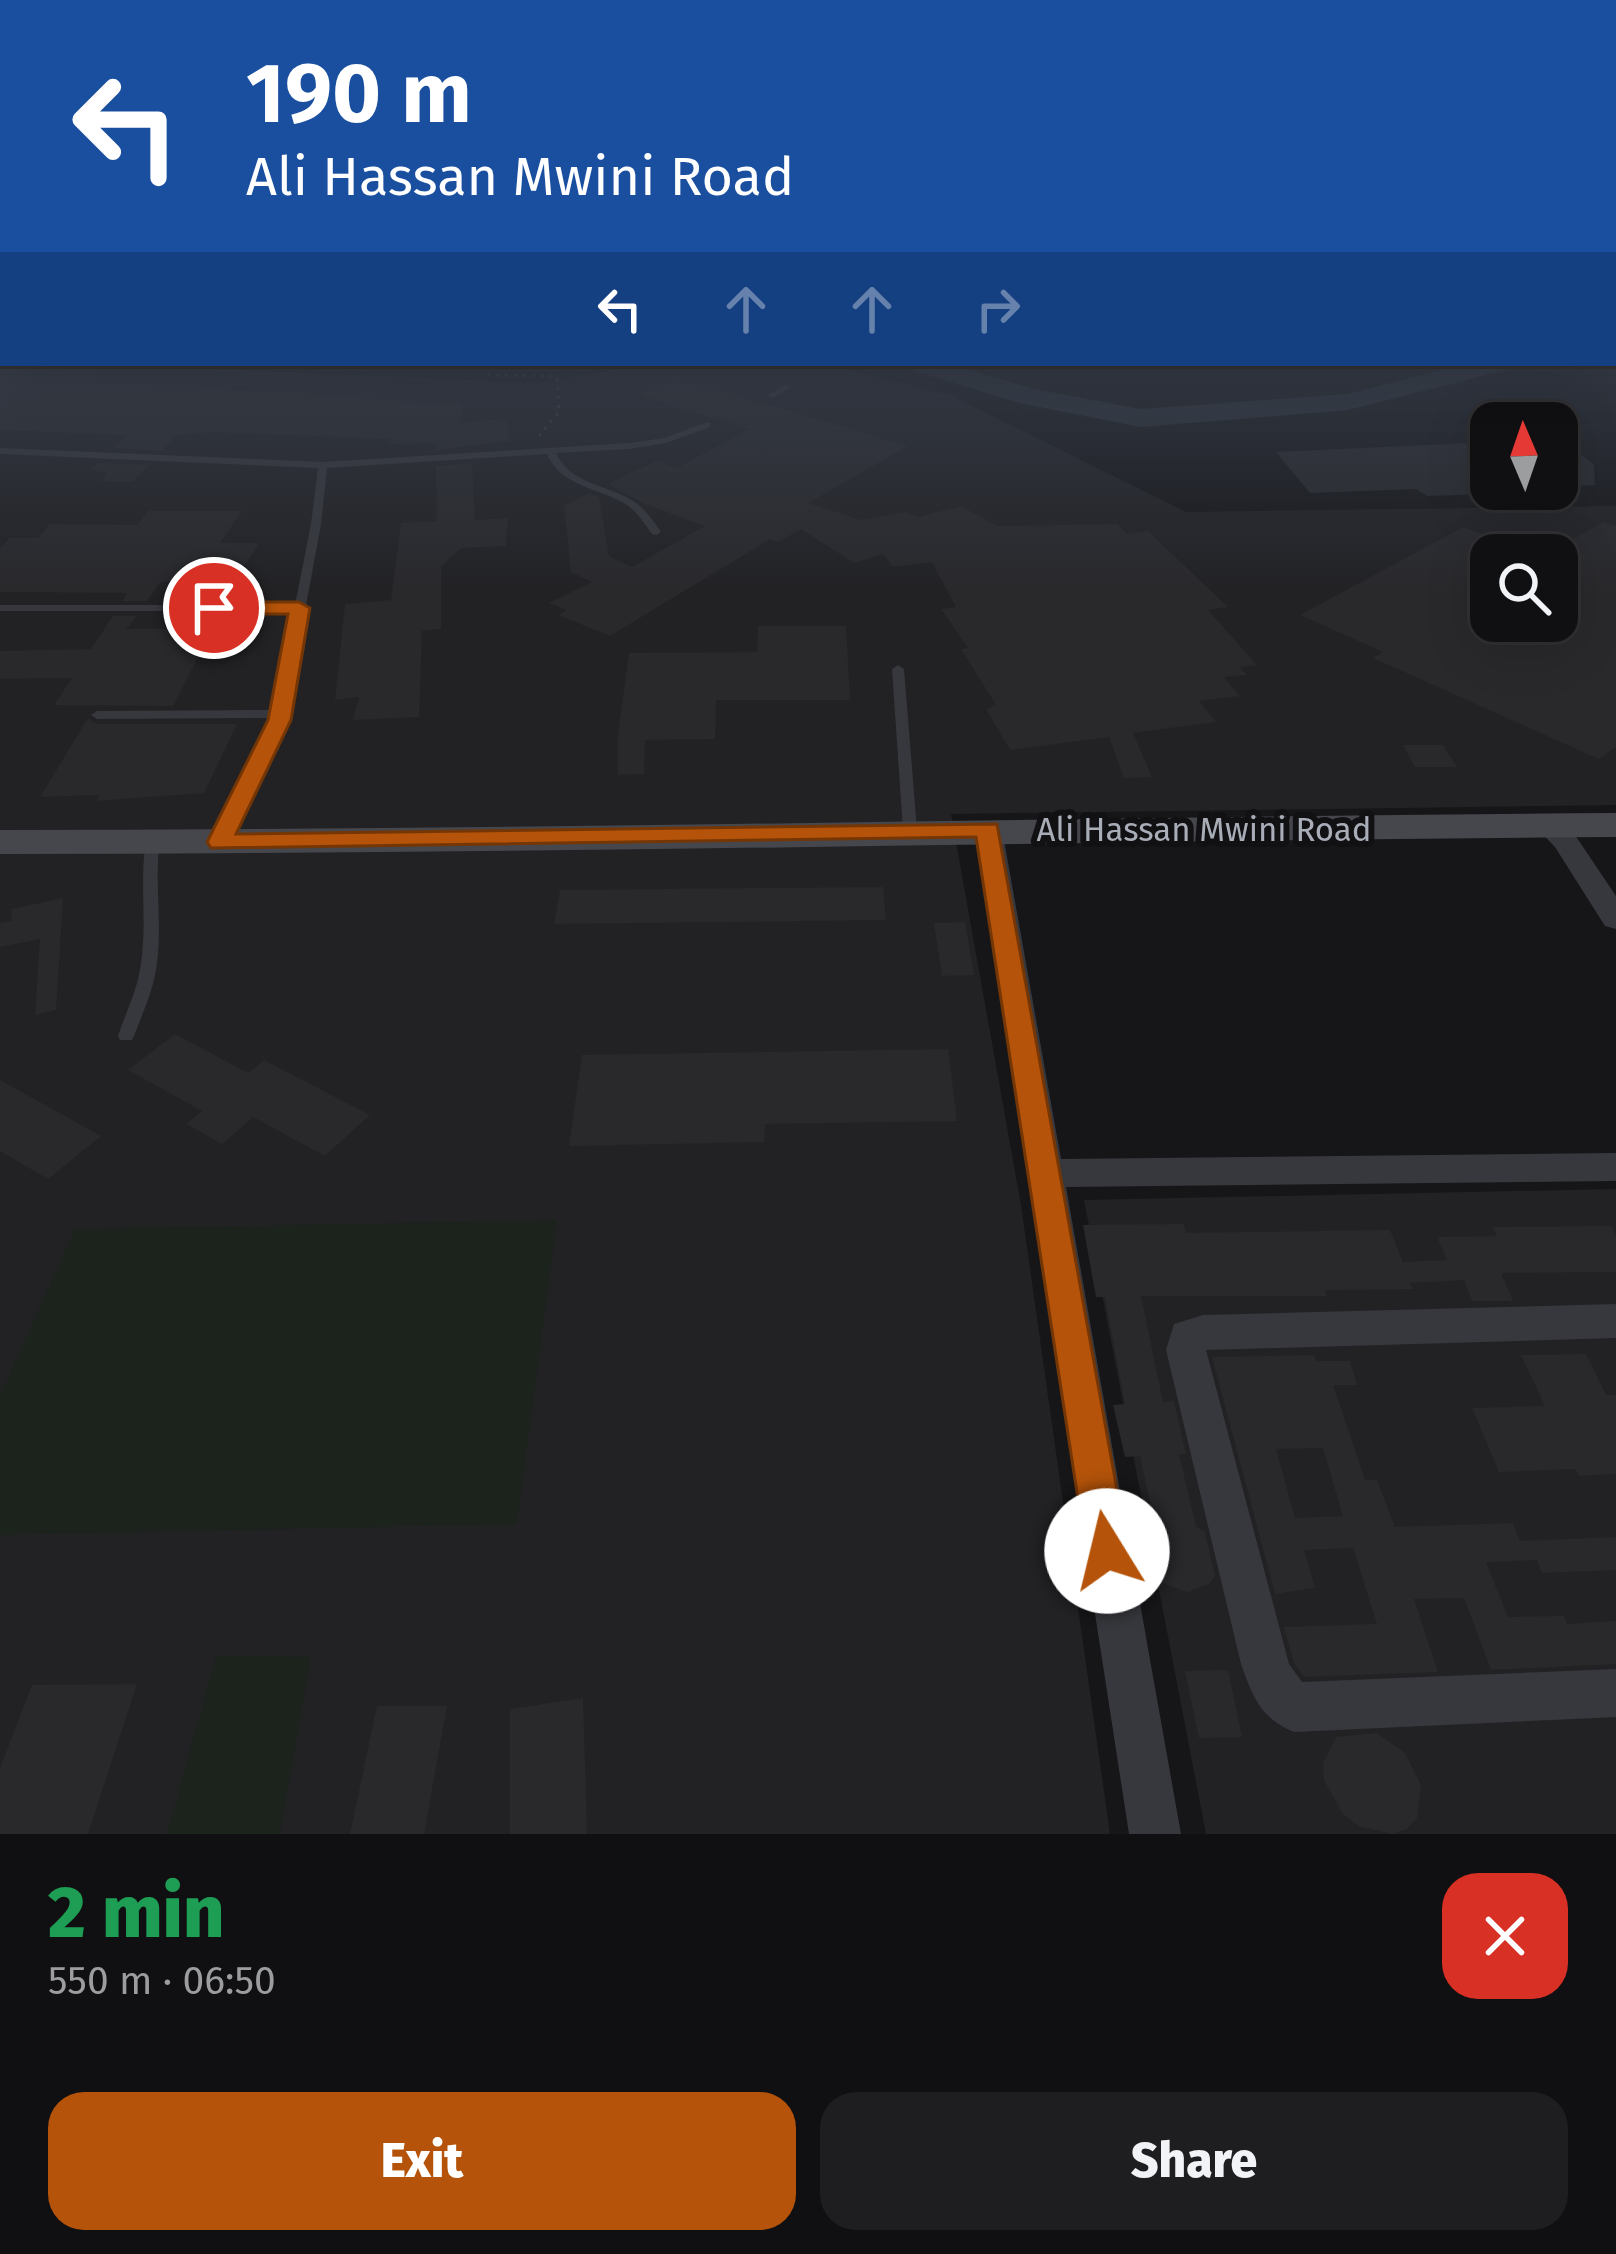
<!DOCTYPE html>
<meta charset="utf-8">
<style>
body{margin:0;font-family:"Fira Sans",sans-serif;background:#1e1e20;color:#f1f3f6;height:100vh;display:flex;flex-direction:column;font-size:45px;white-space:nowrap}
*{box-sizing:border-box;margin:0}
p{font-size:39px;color:#9c9d9f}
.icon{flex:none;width:66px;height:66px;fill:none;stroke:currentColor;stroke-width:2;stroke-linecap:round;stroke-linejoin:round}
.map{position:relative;height:1834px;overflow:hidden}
.side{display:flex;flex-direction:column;background:#101012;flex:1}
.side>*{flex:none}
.guide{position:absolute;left:0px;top:0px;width:1617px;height:366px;box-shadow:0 12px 48px #0002,0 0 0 3px #303032;background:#1a4fa0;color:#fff;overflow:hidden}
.needle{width:78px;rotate:358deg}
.buttons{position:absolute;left:1470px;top:402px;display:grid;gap:24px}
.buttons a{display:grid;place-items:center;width:108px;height:108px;border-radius:24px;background:#101012;box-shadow:0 12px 48px #0002,0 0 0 3px #303032;font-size:60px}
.pin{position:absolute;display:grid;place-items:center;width:102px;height:102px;color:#fff;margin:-51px;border:6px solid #fff;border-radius:50%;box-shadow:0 3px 12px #0007}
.me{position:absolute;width:132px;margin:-66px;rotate:351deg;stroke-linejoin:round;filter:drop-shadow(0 0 9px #0008)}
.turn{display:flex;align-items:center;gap:42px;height:252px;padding:0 48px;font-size:54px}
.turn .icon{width:156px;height:156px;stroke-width:2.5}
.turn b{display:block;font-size:84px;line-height:102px}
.lanes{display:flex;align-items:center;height:114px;padding:0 48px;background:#0003;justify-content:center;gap:60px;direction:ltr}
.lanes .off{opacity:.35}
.round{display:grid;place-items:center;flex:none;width:126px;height:126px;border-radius:36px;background:#1e1e20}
.overview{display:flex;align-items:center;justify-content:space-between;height:204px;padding:0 48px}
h1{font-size:72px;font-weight:800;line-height:90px;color:#1e9e55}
.action{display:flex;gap:24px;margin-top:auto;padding:24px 48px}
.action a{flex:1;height:138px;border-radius:36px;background:#b45309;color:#fff;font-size:48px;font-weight:800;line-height:138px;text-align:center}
.action a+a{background:#1e1e20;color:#f1f3f6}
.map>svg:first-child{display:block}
.built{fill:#222225;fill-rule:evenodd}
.green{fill:#1c231d}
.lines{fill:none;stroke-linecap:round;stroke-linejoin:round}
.river{fill:#2c353c;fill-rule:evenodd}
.building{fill:#29292c;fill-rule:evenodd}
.path{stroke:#3d3f44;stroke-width:3;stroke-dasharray:3 6;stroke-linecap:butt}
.service{fill:#37383d;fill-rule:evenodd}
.minor{fill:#37383d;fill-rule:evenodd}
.secondary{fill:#45474d;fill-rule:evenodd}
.route{fill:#b45309;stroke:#753606;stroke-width:3}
.labels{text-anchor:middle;stroke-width:12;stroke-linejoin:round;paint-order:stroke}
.street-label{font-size:33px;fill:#a8adb8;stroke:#111113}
</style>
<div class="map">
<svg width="1616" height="1834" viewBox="0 0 1616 1834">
<rect width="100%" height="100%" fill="#161618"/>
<g class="built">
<path d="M0 360 539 383 653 363H820L952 396 1186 512 1616 506V805L951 814 1021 1205 1110 1834H0ZM1491 555H1557V621H1491Z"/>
<path d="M1616 1189V1834H1206L1084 1200Z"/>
</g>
<g class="green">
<path d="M557 1220 517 1524 0 1535V1396L75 1229Z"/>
<path d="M216 1656 311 1657 280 1834H167Z"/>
</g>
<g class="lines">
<g class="river">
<path d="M0 343 3 344V360L0 359Z"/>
<path d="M1614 349H1616V365L1606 363H1614Z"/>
<path d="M905 363H946L1035 389 1140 409 1348 394 1468 363H1513L1509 369 1348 410 1140 427 1020 403 909 369Z"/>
</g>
</g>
<g class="building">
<path d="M0 370 97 373 89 380 462 404 460 422 508 419 509 441 436 450V443L390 444 391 439 212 432 177 435 162 451 113 448 126 435 0 430Z"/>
<path d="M678 378 908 446 808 503 861 520 907 512 918 517 961 506 997 526 1117 524 1127 534 1148 531 1228 607 1208 610 1257 665 1240 667 1247 675 1224 677 1240 696 1199 701 1216 722 1133 733 1152 777 1124 778 1109 737 1010 750 986 709 996 705 961 649 968 648 941 609 956 607 932 562 893 567 883 554 854 563 801 529 779 542 770 539 610 636 558 615 567 610 549 603 592 582 571 572 564 506 589 493 599 497 609 556 632 567 705 526 645 504 608 484 656 461 677 468 749 429 639 395Z"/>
<path d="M1557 436 1594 465 1595 485 1557 487Z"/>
<path d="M1491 442V489L1516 493 1428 496 1415 489 1310 493 1276 452Z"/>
<path d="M98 463 149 465 133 482 101 481 108 473 91 470Z"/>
<path d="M472 463 475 520 508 518 506 546 461 548 441 566V629L422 631 419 717 353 720 359 697 335 700 345 604 391 600 401 523 437 521 436 466Z"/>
<path d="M148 511H242L220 543H259L236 579 161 582 147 601H123L127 593 0 592V548L10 538H38L50 524 137 525Z"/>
<path d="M1603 522 1616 526V747L1599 759 1373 658 1383 652 1300 615 1463 527 1531 553 1491 555V621H1557V549Z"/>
<path d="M113 616H137L126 629 213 628 173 706 54 705 72 678 0 679V651L91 649Z"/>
<path d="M758 626H846L850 700H716L715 739 645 740 644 774 618 775 617 741 629 653 757 652Z"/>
<path d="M88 718 97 724H237L204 793 96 801 99 795 40 797Z"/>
<path d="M1403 745H1443L1457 767H1415Z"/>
<path d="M883 887 886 920 554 924 560 890Z"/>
<path d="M63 898 56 1010 35 1015 40 939 0 947V923L12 921 11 909Z"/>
<path d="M965 922 974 975 942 976 934 923Z"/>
<path d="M175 1034 248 1073 264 1060 370 1115 325 1156 253 1117 222 1144 186 1124 202 1111 128 1070Z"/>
<path d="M948 1049 957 1121 765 1124 764 1142 569 1146 582 1055Z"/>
<path d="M0 1080 101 1136 48 1179 0 1151Z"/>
<path d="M1184 1224 1186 1233 1390 1230 1403 1262 1447 1260 1437 1237 1497 1236 1493 1227 1611 1226 1616 1235V1272L1501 1273 1513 1301H1472L1464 1280 1410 1283 1413 1289 1325 1290 1327 1296H1141L1163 1402 1174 1401 1186 1454H1179L1196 1526 1205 1532 1215 1576 1209 1584 1187 1592 1162 1583 1146 1562 1144 1538 1154 1521 1140 1456 1125 1457 1113 1405 1125 1404 1105 1297H1096L1083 1225Z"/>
<path d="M1586 1354 1606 1395H1616V1474L1579 1476 1575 1469 1499 1472 1472 1408 1545 1406 1521 1355Z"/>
<path d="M1314 1355 1316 1361H1350L1357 1385H1333L1365 1480H1377L1395 1527 1513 1523 1520 1541 1616 1537V1570L1542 1573 1537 1560 1486 1562 1508 1617 1564 1616 1567 1624 1616 1621V1664L1491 1670 1464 1598 1414 1599 1438 1672 1304 1677 1294 1663 1284 1627 1377 1624 1353 1548 1304 1550 1315 1588 1275 1594 1212 1357ZM1323 1448 1343 1516 1295 1518 1276 1449Z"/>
<path d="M1228 1670 1242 1737 1199 1738 1185 1671Z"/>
<path d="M137 1684 88 1834H0V1768L32 1685Z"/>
<path d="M583 1698 587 1834H510V1709Z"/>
<path d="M377 1706H447L424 1834H350Z"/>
<path d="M1377 1733 1405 1753 1421 1785 1417 1818 1407 1829 1393 1834 1359 1826 1343 1814 1324 1780 1323 1763 1336 1737Z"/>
</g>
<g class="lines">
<path class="path" d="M487 375 557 376 559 412 539 436"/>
<g class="service">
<path d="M785 385 792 387 773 398 766 396Z"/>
<path d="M707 422 710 423V427L666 443 629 449 556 453C571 486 610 484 636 503 646 510 654 522 661 532L656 535 652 534C645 524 637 512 627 505 599 487 562 488 547 454L327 468 321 524 285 720 224 845 219 846 212 842 273 718 97 719 91 715 97 711 275 710 294 611H0V605H295L311 524 318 468 0 454V448L323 462 629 443 664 438Z"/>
<path d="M898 665 904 669 917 830 910 834 903 830 892 669Z"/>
<path d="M152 844 159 848C155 886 162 925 157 963 154 989 143 1012 134 1036L132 1040H120L118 1036C126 1012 138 989 141 963 147 925 140 886 145 848Z"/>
</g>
<g class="minor">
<path d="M1551 820 1575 835 1616 896V929L1605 926 1555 847 1537 828Z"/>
<path d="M988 821 1002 829 1061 1159 1616 1153V1181L1066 1187 1181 1834H1129L974 829Z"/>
<path d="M1616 1304V1338L1206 1350 1289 1664 1302 1682 1616 1669V1717L1294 1732C1260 1718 1253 1697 1241 1664L1166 1350 1174 1324 1203 1315Z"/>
</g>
<path class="secondary" d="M1616 813V837C1077 841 538 854 0 854V830C538 830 1077 817 1616 813Z"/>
</g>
<linearGradient id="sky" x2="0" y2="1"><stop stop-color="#0c0c0d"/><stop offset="0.57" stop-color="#363c48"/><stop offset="1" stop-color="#363c48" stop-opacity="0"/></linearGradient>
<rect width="1616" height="592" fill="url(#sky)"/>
<path class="route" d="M299 602 310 608 291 720 236 834 997 824 1128 1551 1122 1565 1107 1571 1092 1565 1086 1551 976 837 211 848 207 842 268 720 288 614H214L204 608 214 602Z"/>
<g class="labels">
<g class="street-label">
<text x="1204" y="841">Ali Hassan Mwini Road</text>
</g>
</g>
</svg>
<div class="buttons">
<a><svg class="needle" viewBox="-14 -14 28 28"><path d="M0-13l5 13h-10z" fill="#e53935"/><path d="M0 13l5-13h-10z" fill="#9c9d9f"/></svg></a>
<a><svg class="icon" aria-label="search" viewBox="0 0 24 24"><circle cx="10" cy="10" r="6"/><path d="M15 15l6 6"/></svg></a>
</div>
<div class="pin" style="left:214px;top:608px;background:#d93025"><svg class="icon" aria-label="arrive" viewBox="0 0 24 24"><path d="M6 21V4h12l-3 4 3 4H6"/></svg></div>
<svg class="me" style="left:1107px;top:1551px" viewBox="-20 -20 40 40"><circle r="19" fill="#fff"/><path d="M0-13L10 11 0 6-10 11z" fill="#b45309"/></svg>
<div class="guide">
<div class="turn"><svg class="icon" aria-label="left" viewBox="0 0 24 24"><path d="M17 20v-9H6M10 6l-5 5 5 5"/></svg><div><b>190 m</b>Ali Hassan Mwini Road</div></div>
<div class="lanes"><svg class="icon" aria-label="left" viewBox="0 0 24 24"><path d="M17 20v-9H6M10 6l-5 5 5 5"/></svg><svg class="icon off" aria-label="ahead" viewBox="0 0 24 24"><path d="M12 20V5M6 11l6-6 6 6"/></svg><svg class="icon off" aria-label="ahead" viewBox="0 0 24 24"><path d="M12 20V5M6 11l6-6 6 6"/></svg><svg class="icon off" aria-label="right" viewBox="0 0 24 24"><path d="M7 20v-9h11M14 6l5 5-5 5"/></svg></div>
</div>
</div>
<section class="side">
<div class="overview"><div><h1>2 min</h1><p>550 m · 06:50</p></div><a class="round" style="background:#d93025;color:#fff"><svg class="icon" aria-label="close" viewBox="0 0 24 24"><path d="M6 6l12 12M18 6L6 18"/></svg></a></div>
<div class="action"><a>Exit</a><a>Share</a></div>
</section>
